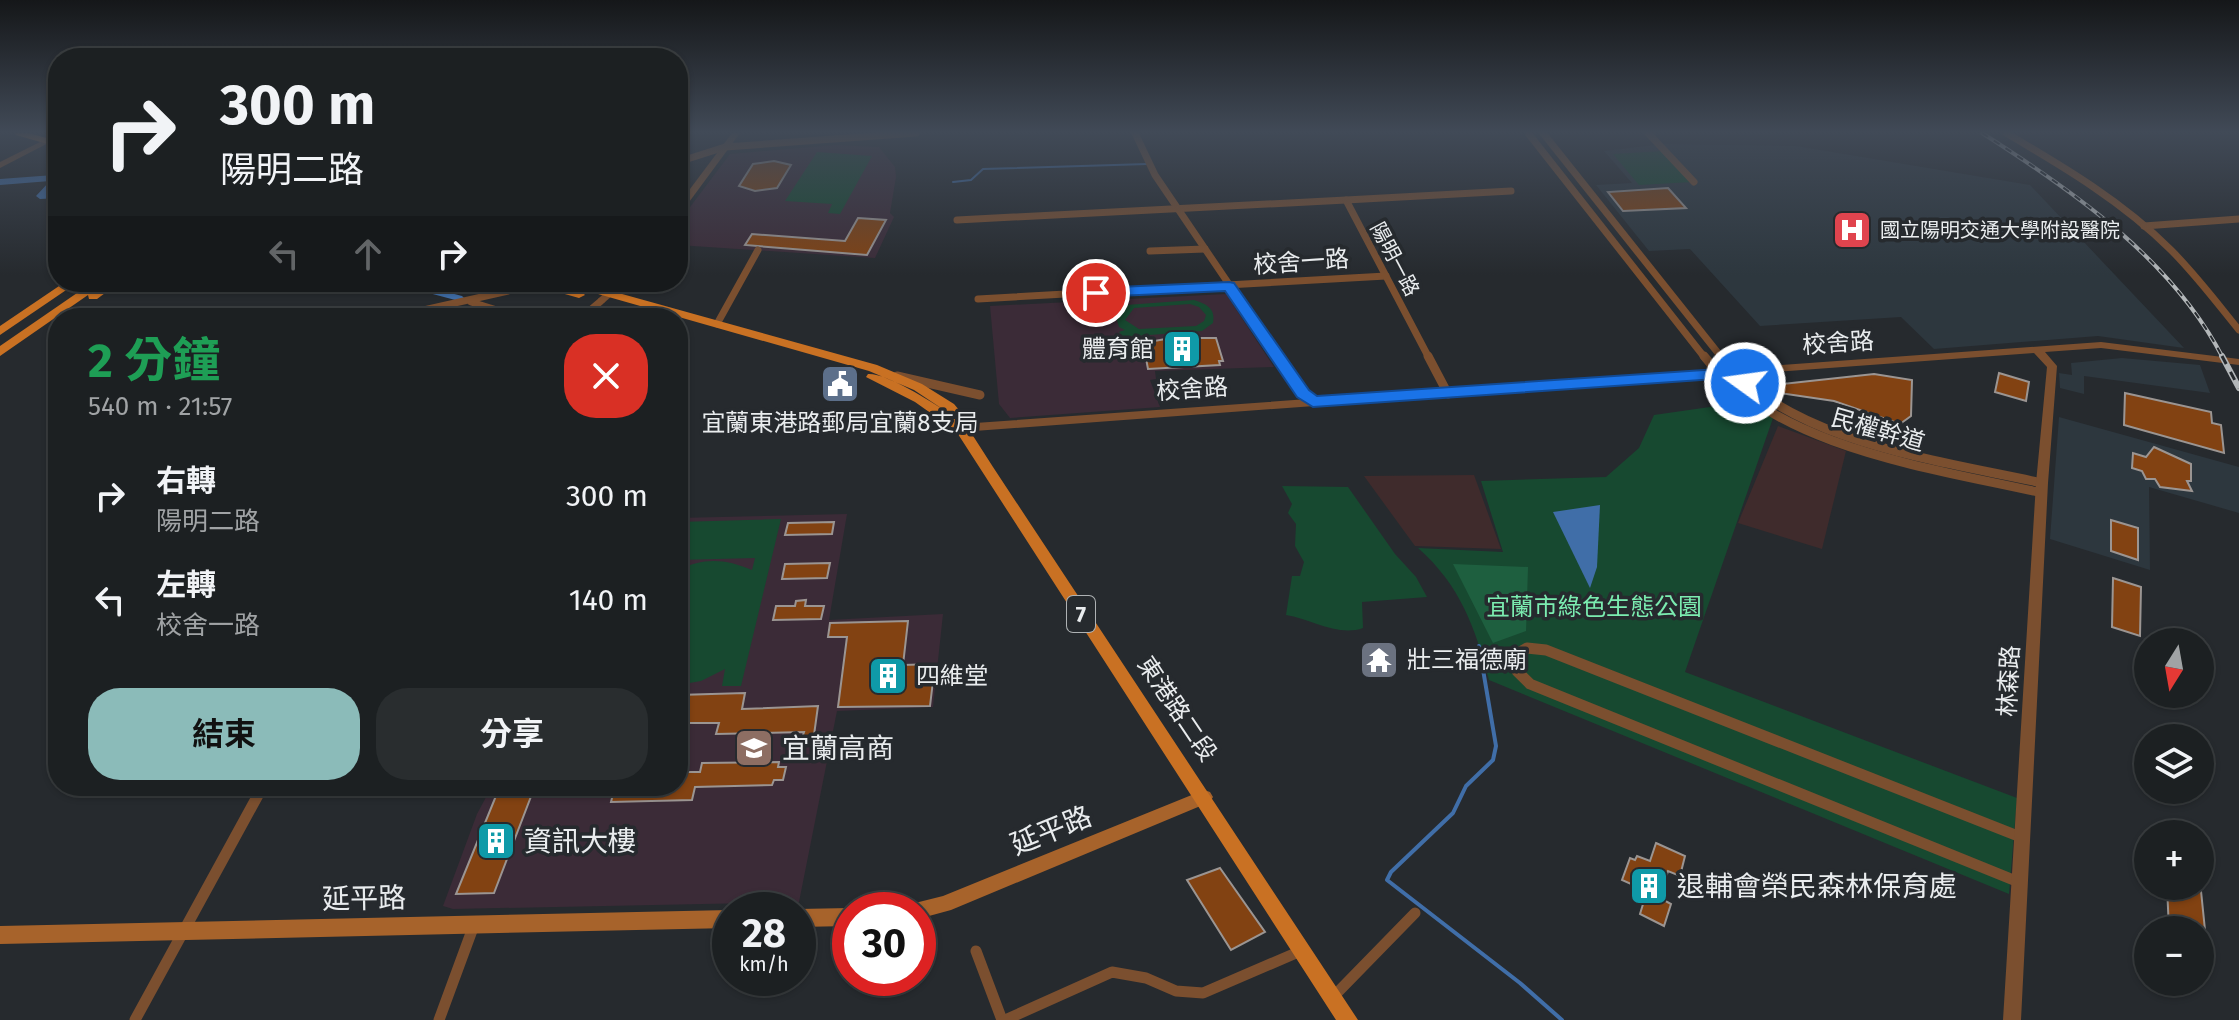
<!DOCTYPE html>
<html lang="zh-TW">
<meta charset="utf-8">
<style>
body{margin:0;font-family:"Fira Sans","Noto Sans TC",sans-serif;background:#292d2f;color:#f1f3f6;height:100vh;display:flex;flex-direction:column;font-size:30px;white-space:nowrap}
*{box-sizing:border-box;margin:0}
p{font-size:26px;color:#a0a3a5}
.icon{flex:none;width:44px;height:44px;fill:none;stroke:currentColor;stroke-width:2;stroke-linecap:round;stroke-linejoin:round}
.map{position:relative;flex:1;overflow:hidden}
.panel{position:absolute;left:48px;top:308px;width:640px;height:488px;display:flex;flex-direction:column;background:#1c2022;border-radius:32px;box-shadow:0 2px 6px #0004,0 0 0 2px #3a3e40}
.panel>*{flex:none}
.hud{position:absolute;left:48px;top:48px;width:640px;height:244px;border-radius:32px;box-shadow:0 2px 6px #0004,0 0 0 2px #3a3e40;background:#1c2022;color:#f1f3f6;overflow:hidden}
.needle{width:52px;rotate:191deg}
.buttons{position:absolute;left:2134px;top:628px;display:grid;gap:16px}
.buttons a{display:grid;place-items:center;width:80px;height:80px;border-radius:50%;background:#1c2022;box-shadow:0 2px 6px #0004,0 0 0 2px #3a3e40;font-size:40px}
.speed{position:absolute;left:712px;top:892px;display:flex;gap:16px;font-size:40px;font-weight:700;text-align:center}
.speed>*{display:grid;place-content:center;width:104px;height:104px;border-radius:50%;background:#1c2022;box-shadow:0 2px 6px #0004,0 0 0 2px #3a3e40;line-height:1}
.speed small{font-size:20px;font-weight:400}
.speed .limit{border:12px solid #d22;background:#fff;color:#111}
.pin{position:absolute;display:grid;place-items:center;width:68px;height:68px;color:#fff;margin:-34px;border:4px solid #fff;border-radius:50%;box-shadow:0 2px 8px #0007}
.me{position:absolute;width:88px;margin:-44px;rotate:284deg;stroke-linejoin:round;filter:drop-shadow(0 0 6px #0008)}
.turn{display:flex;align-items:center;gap:28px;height:168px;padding:0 40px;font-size:36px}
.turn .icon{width:104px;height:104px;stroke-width:2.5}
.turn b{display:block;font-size:56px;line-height:68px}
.lanes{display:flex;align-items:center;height:76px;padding:0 40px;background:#0003;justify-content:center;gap:40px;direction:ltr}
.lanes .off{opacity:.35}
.round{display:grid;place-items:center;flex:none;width:84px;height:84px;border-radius:32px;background:#292d2f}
.summary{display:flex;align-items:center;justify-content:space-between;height:136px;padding:0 40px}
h1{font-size:48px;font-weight:700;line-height:60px;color:#1e9e55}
.cta{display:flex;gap:16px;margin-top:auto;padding:16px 40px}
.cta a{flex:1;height:92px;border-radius:32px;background:#8bbbb9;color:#111;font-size:32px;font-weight:700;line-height:92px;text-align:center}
.cta a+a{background:#292d2f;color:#f1f3f6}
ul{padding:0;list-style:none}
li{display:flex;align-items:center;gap:24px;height:104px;padding:0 40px}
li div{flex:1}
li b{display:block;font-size:30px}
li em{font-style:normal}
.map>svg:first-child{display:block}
.built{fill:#2d373e}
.industrial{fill:#3f2b2c}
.education{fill:#3b2b37}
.green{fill:#174930;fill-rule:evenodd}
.forest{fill:#1e5f3f}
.water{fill:#406ea8}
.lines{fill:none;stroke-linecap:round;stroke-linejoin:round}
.stream-far1{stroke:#406ea8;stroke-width:2}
.stream{stroke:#406ea8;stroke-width:4}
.canal{fill:#406ea8;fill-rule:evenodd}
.building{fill:#824212;stroke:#9b9592;stroke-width:2}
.minor-far2{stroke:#7b4f2f;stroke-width:7}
.minor-far1{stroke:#7b4f2f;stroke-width:9}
.minor{stroke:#7b4f2f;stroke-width:11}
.tertiary{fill:#7b4f2f;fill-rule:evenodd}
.secondary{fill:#a7632b;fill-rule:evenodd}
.primary{fill:#c97123;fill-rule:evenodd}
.rail-far1-casing{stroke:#b3b7b9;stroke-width:4}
.rail-casing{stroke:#b3b7b9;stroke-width:6}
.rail-far1{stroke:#262a2e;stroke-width:2;stroke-dasharray:7;stroke-linecap:butt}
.rail{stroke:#262a2e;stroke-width:3;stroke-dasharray:9;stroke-linecap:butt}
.route{fill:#1a73e8;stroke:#114b97;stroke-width:2}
.labels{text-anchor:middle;stroke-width:7;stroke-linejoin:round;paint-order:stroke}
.far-poi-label{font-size:20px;fill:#e9ecee;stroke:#262a2e;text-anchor:start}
.far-street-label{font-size:20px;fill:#e9ecee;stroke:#262a2e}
.shield{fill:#262a2e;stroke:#aeb2b4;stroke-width:2}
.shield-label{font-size:22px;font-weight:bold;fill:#e9ecee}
.street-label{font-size:24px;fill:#e9ecee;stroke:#262a2e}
.poi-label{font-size:24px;fill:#e9ecee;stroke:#262a2e;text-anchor:start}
.park-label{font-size:24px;fill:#7becb0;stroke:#262a2e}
.near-poi-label{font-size:28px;fill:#e9ecee;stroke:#262a2e;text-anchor:start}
.near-street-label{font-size:28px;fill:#e9ecee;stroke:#262a2e}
</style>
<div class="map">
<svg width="2239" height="1020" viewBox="0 0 2239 1020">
<rect width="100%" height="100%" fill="#262a2e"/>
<g class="built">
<path d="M1663 144 1796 146 2030 185 2184 348 2098 336 1934 349 1901 317 1760 326 1690 249 1649 251 1596 185 1632 183 1604 151Z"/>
<path d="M2122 358 2200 365 2210 393 2084 376V394L2060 388 2059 373 2072 375 2071 363Z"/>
<path d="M2059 417 2239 467V513L2149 487 2150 570 2050 539Z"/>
</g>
<g class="industrial">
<path d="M1778 426 1846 451 1822 549 1738 523Z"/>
<path d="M1474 475 1501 549 1415 546 1364 476Z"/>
</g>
<g class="education">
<path d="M836 145 879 147 895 167 896 177 890 213 894 217 875 258 678 245V223L730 154Z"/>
<path d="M1226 294 1274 367 1155 371 1156 379 1150 380 1160 407 1010 418 999 404 990 306Z"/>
<path d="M847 514 829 620 943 614 933 707 837 711 799 902 453 909 443 906 477 814 492 786H678V518Z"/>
</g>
<g class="green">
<path d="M1664 151 1692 182 1639 185 1613 154Z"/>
<path d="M817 152 872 156 840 214 828 213 832 204 785 201Z"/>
<path d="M1194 300C1206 304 1216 308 1213 323L1202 331 1123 337 1119 332 1125 330 1119 327 1116 317 1126 305ZM1190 304 1199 307 1206 315 1204 321 1196 326 1139 329 1125 320 1134 308Z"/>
<path d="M1745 402 1773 418 1685 672 2017 798 2009 894 1489 680C1475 627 1460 585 1418 548L1503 552 1481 481 1606 477 1639 448 1654 415Z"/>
<path d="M1282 486 1348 487 1395 554 1416 577 1427 597 1362 602 1363 628C1338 637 1311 619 1286 615L1292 576H1300L1304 562 1295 546 1296 524 1288 513 1292 504Z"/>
<path d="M781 519 741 686H722L725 669 701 681 678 685V570C704 557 726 559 752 570L755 558 678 560V522Z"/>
</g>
<path class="forest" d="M1453 564 1528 567 1526 631 1493 643Z"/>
<path class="water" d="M1600 505 1597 567 1590 588 1553 512Z"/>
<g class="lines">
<path class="stream-far1" d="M953 182 971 180 983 169 1147 164"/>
<path class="stream" d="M1479 646 1496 746 1493 760 1466 786 1453 813 1391 872 1387 880 1520 983 1562 1020"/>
<g class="canal">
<path d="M54 175 58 177V183L48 193 58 192V198L40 199 36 196 50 181 0 185V179Z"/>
<path d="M393 282H409L462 296 464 298 459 301 395 284Z"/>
</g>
</g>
<g class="building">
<path d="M774 161 791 165 777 188 755 191 739 186 753 164Z"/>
<path d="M1668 188 1686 208 1623 211 1608 192Z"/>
<path d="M858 218 886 220 867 255 745 245 752 234 845 241Z"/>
<path d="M1171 338H1216L1223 361H1219L1220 365 1148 369 1143 343Z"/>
<path d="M1999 373 2029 382 2026 401 1995 392Z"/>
<path d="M1874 374 1912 380 1911 416 1900 424 1834 401 1773 392 1764 386Z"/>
<path d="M2125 393 2211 412 2212 423 2221 425 2224 453 2124 425Z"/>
<path d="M2154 447 2191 464V481H2187L2192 491 2160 487 2155 479H2146L2142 471 2132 468 2133 453 2146 457Z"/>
<path d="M2111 520 2138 528V560L2111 551Z"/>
<path d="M834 522 832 534 785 535 788 523Z"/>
<path d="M830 563 827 578 782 579 785 564Z"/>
<path d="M2113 578 2141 587 2140 636 2112 627Z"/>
<path d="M806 600 805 606H824L821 619 773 620 776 606H795L796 601Z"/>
<path d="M908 621 903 665 935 664 930 706 838 707 847 637H828L830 623Z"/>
<path d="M745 693 742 709 818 706 814 735 811 739 801 741 804 732 716 734 719 723H678V695Z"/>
<path d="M779 762 778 767H786L783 780H774L772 785 695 787 692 800 611 802 615 786H678V772H700L702 763Z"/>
<path d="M500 786H535L494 893 456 894Z"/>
<path d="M1656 843 1685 856 1680 876 1668 871 1660 898 1671 904 1664 926 1640 914 1647 891 1622 880 1630 858 1635 860 1637 856 1650 861Z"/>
<path d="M1220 868 1265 932 1231 950 1187 880Z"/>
<path d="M2167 886H2186L2201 891 2205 930H2169Z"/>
</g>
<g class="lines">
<g class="minor-far2">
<path d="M1135 133 1155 175 1279 358"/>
<path d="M1528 133 1705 358"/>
<path d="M1543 133 1722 358"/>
<path d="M1648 133 1694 182"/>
<path d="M2006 133C2064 167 2123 202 2171 250 2196 275 2217 303 2239 330"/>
<path d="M678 162 725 147 916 133"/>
<path d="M957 220 1346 200"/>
<path d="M2144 226 2239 219"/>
<path d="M1150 251 1205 249"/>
<path d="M978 299 1386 276"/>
<path d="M471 302 522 318"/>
<path d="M388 318 548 282"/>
<path d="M581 318 601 301"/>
<path d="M717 324 758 250"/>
<path d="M1429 358 1346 200 1511 191"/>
</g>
<g class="minor-far1">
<path d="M1277 356 1303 394 1313 402"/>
<path d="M1428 356 1448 394"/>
<path d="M1704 356C1777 449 1933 468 2042 493"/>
<path d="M1720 356C1790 443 1939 460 2042 483"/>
<path d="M897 376 980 395"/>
</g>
<g class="minor">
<path d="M2021 883 1530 684 1517 671 1515 655 1527 648 1546 650 2023 838"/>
<path d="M976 951 1002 1020"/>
<path d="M1334 996 1415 913"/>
<path d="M135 1020 263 786"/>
<path d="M439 1020 474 925"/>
<path d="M1005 1020 1112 972 1146 978 1176 991 1203 993 1303 950"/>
</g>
<g class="tertiary">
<path d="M58 133V138L0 168V162Z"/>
<path d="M732 133H740L681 213 678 214V205Z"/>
<path d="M616 282H627L604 303H598V299Z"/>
<path d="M2101 342 2239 359V365L2101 348 2045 352 2057 366 2048 483 2021 1020H2003L2036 483 2047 367 2034 353 961 432 955 428 961 424Z"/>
</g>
<g class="secondary">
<path d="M1204 790 1210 792 1213 797 1210 802 951 910 918 919V910H909L911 904 943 896Z"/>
<path d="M850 908 855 910H850V926L798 927V910H796L798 909Z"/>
<path d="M730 910V928L0 944V926Z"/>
</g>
<g class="primary">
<path d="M15 133H28L58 141V147L16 135Z"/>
<path d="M65 282H78L0 335V326Z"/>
<path d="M93 282H120L97 299H89L88 295 0 356V346Z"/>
<path d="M527 282H545L583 293 585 295 579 298 529 284Z"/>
<path d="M561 282H579L877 365 922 384 954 404 965 417 968 428 993 467 1358 1020H1336L956 431 915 402 866 377 868 374C887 373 930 401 947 412L914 390 869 371 563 284Z"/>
</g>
<g class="rail-far1-casing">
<path id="rail-far1" d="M1982 133C2073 191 2172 259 2223 358"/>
</g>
<g class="rail-casing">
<path id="rail" d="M2222 356 2239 388"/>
</g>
<use href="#rail-far1" class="rail-far1"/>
<use href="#rail" class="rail"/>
</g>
<linearGradient id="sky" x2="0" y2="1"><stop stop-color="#151719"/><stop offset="0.48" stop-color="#414a57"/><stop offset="1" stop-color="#414a57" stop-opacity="0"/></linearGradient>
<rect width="2239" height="275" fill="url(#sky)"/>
<path class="route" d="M1229 282 1234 283 1309 390 1317 396 1734 368 1739 369 1753 383 1745 388 1730 378 1313 407 1297 397 1225 291 1096 297 1089 293 1096 288Z"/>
<defs>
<g id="hospital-square" transform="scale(2)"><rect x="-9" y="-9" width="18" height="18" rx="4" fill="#e0444e" stroke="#262a2e"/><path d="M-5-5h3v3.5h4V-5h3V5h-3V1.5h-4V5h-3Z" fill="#fff"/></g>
<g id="building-square" transform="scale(2)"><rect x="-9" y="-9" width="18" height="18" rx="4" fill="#0f9aa8" stroke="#262a2e"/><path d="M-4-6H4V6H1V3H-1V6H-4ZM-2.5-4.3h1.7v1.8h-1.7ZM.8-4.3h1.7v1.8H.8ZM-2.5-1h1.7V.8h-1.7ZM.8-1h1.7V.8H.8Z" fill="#fff"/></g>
<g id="civic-square" transform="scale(2)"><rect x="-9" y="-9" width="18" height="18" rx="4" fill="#5c6f8a" stroke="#262a2e"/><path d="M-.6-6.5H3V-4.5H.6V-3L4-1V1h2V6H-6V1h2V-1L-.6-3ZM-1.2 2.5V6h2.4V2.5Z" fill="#fff"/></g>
<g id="temple-square" transform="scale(2)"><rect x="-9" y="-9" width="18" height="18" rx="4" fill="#6b7280" stroke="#262a2e"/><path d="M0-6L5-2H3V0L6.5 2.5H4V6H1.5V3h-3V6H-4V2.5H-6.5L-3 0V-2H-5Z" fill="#fff"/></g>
<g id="school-square" transform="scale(2)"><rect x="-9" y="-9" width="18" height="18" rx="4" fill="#8d6e63" stroke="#262a2e"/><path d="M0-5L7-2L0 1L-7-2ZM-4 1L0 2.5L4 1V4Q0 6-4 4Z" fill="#fff"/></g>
</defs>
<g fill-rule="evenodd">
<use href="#hospital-square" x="1852" y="230"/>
<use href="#building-square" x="1182" y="349"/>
<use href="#civic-square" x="840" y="384"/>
<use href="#temple-square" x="1379" y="660"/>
<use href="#building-square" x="888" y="676"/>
<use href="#school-square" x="754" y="748"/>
<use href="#building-square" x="496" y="841"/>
<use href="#building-square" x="1649" y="886"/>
</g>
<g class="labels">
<g class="far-poi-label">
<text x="1880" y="237">國立陽明交通大學附設醫院</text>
</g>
<g class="far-street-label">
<text transform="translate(1395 259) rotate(62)" y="7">陽明一路</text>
</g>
<rect class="shield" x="1067" y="596" width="28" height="36" rx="6"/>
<g class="shield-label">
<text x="1081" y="622">7</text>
</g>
<g class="street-label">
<text transform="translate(1301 262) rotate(-4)" y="8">校舍一路</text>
<text transform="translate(1838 343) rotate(-4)" y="8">校舍路</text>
<text transform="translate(1192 389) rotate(-4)" y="8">校舍路</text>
<text transform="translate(1878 430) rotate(16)" y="8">民權幹道</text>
<text transform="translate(2009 681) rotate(-87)" y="8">林森路</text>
<text transform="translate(1177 709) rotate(56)" y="8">東港路二段</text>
</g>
<g class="poi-label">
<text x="1154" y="357" text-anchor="end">體育館</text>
<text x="840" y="431" text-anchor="middle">宜蘭東港路郵局宜蘭8支局</text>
<text x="1407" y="668">壯三福德廟</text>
<text x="916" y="684">四維堂</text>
</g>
<g class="park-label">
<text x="1594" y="615">宜蘭市綠色生態公園</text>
</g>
<g class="near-poi-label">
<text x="782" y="758">宜蘭高商</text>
<text x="524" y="851">資訊大樓</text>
<text x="1677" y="896">退輔會榮民森林保育處</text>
</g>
<g class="near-street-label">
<text transform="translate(1051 830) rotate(-22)" y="10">延平路</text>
<text transform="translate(364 898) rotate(-1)" y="10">延平路</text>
</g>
</g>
</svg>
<div class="buttons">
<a><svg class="needle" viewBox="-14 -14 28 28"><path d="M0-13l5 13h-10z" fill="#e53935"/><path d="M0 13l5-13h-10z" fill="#a0a3a5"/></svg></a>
<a><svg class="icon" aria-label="layers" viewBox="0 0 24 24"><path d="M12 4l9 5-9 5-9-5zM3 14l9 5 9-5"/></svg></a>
<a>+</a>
<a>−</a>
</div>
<div class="speed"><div>28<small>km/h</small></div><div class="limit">30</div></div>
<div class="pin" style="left:1096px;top:293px;background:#d93025"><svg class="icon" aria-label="arrive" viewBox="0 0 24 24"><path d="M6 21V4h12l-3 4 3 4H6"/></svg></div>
<svg class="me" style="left:1745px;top:383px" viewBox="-20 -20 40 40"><circle r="17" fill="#1a73e8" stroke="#fff" stroke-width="3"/><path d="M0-11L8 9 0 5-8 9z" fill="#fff"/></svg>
<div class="hud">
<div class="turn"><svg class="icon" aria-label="right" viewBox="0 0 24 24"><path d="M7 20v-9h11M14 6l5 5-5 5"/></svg><div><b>300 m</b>陽明二路</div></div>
<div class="lanes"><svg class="icon off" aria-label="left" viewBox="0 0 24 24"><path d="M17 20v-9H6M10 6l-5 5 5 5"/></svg><svg class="icon off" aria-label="ahead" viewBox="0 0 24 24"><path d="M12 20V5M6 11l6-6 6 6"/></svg><svg class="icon" aria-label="right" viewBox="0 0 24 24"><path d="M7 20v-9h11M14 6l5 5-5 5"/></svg></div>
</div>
<section class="panel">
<div class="summary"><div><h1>2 分鐘</h1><p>540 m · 21:57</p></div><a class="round" style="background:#d93025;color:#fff"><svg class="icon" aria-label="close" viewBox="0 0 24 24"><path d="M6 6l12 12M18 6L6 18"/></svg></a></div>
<ul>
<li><svg class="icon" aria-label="right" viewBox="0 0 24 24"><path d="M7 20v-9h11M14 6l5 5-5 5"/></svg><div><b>右轉</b><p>陽明二路</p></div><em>300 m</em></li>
<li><svg class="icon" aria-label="left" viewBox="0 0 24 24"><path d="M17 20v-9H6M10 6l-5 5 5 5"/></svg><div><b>左轉</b><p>校舍一路</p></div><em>140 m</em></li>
</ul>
<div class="cta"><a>結束</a><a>分享</a></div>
</section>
</div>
